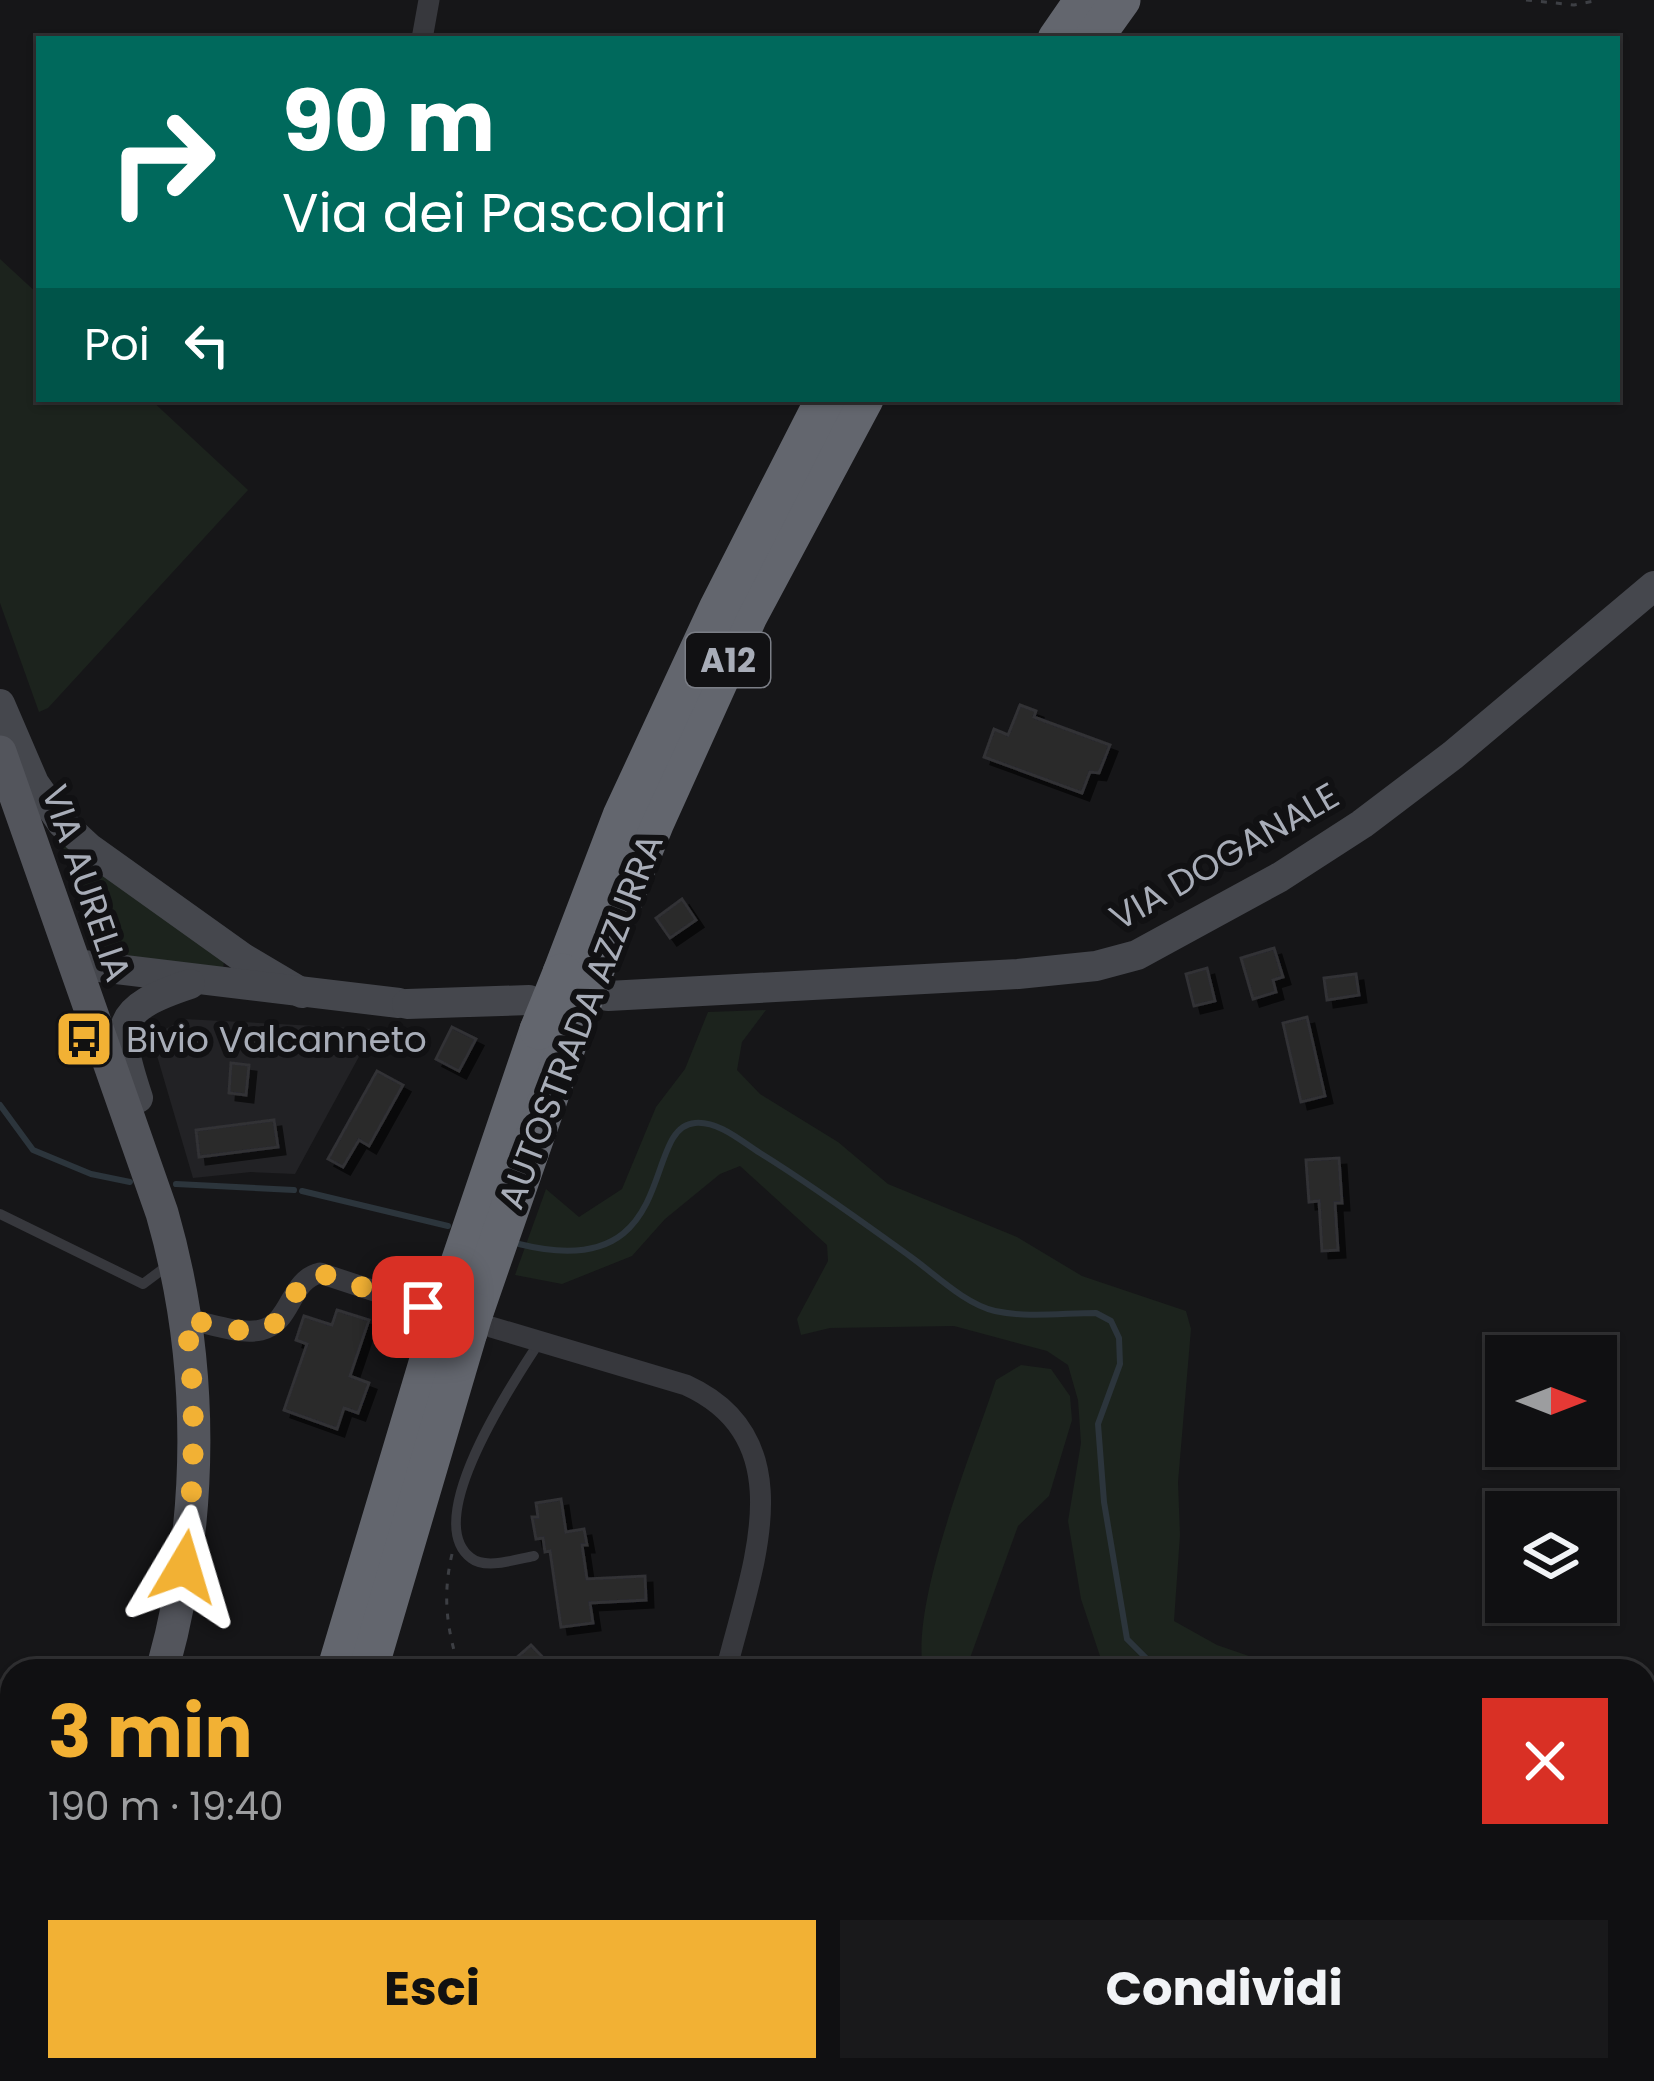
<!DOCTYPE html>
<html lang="it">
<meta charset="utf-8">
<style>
body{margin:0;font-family:Poppins,sans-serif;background:#19191b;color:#f1f3f6;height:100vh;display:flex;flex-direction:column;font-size:45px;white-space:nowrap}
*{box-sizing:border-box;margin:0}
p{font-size:39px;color:#9c9d9f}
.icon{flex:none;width:66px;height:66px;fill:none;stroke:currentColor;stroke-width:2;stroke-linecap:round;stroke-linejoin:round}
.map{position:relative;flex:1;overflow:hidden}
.drawer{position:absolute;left:0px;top:1659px;width:1656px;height:423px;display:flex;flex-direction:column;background:#101012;border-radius:36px 36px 0 0;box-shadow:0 3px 9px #0004,0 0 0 3px #303032}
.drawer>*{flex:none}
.hud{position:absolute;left:36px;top:36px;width:1584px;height:366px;border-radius:0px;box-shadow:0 3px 9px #0004,0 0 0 3px #303032;background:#00695c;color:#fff;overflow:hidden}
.needle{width:78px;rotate:90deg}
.fabs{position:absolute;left:1485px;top:1335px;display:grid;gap:24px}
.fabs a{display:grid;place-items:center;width:132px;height:132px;border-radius:0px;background:#101012;box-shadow:0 3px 9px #0004,0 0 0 3px #303032;font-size:60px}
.pin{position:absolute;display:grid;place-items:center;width:102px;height:102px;color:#fff;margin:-51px;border-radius:24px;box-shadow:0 6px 18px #0006}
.me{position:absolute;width:132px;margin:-66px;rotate:7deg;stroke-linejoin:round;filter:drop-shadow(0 0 9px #0008)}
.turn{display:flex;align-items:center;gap:42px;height:252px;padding:0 48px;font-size:54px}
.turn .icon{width:156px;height:156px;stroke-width:2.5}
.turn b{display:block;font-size:84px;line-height:102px}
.then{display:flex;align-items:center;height:114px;padding:0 48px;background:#0003;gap:24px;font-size:45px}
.round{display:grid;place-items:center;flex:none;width:126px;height:126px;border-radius:0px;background:#19191b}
.headline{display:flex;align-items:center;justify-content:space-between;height:204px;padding:0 48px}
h1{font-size:72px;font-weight:700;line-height:90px;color:#f2b134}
.button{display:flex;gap:24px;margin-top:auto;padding:24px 48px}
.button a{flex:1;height:138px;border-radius:0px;background:#f2b134;color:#111;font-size:48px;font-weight:700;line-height:138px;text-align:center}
.button a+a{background:#19191b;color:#f1f3f6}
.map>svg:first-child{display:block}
.built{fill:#222225}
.green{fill:#1c231d}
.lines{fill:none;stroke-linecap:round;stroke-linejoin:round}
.stream{stroke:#2c353c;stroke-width:6}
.building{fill:#29292c;stroke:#303034;stroke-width:3;filter:url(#shadow)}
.path{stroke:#3d3f44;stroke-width:3;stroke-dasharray:6 9;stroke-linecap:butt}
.lane{stroke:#37383d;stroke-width:10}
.street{stroke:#37383d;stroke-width:21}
.secondary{stroke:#45474d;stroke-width:30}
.primary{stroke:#53555c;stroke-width:33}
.highway{stroke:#63666e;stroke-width:39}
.highway-bridge{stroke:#63666e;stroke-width:39}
.route{stroke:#f2b134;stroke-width:21;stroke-dasharray:0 37.8}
.labels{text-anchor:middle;stroke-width:12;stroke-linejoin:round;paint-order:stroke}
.shield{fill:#111113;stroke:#7b7e86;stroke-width:3}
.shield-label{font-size:33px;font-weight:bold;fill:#a8adb8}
.street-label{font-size:36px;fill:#a8adb8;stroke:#111113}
.poi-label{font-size:36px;fill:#a8adb8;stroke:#111113;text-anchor:start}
</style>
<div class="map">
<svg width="1654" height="2081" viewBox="0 0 1654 2081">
<defs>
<filter id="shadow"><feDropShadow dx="7" dy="7" stdDeviation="0" flood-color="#0009"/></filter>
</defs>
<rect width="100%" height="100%" fill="#161618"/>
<path class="built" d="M184 1019 374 1029 295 1174 251 1172 193 1178 153 1042 160 1032Z"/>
<g class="green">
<path d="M0 259 39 295V399H150L248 490 48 708 39 712 0 603Z"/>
<path d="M62 844 68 845 224 961 223 969 98 951Z"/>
<path d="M766 1010 742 1042 737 1070 760 1094 838 1142 888 1184 1017 1237 1082 1276 1186 1311 1191 1329 1178 1482 1180 1535 1174 1621 1217 1645 1272 1664 1277 1671H1105L1081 1599 1068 1521 1081 1443 1078 1400 1068 1365 1047 1351 954 1326 830 1328 801 1335 797 1319 828 1261 827 1245 740 1166 720 1174 665 1219 632 1256 562 1284 515 1275 546 1189 579 1217 622 1189 656 1107 685 1069 708 1012Z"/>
<path d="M1021 1365 1051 1369 1070 1396 1072 1420 1049 1496 1018 1526 970 1658 923 1669C911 1599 973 1450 996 1380Z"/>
<path d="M1654 1790V1889H1644V1793Z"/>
</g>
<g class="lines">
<g class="stream">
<path d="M0 1105 33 1150 91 1174 130 1182"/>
<path d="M176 1184 294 1190"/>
<path d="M302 1191 448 1226"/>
<path d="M519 1244C683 1285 640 1127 695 1123 719 1121 741 1141 760 1153 812 1185 861 1221 911 1257 936 1275 965 1304 995 1311 1027 1318 1064 1313 1096 1313L1111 1321 1119 1338 1120 1364 1098 1424 1104 1502 1127 1639 1159 1671"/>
<path d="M1644 1841 1654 1843"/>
</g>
</g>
<g class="building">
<path d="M1020 705 1036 711 1034 717 1110 745 1099 773 1090 772 1082 793 984 757 994 729 1008 735Z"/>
<path d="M682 899 696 920 670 938 656 918Z"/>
<path d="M1274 948 1283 977 1273 980 1276 992 1253 999 1241 958Z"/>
<path d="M1207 968 1215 1001 1194 1006 1186 974Z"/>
<path d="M1356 974 1359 995 1327 1000 1324 978Z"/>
<path d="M1307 1017 1325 1096 1301 1102 1283 1023Z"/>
<path d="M452 1027 476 1039 459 1071 436 1059Z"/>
<path d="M231 1063 249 1065 246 1095 229 1093Z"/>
<path d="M377 1071 403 1085 369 1146 359 1140 343 1167 328 1159Z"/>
<path d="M274 1120 278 1147 199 1157 196 1130Z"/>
<path d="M1339 1158 1342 1203H1335L1338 1250 1322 1251 1319 1201 1309 1202 1306 1160Z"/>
<path d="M337 1310 369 1320 350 1376 369 1383 358 1413 344 1408 337 1429 284 1410 307 1344 296 1340 304 1316 332 1325Z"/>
<path d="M561 1499 566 1532 584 1529 587 1545H582L587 1579 645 1576 646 1600 590 1603 593 1623 561 1627 550 1551 545 1552 543 1538 536 1539 532 1517H538L536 1503Z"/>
<path d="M531 1645 556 1671H501Z"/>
</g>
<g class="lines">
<g class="path">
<path d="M1526 0 1574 5 1599 0"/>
<path d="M452 1554C442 1597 447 1630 460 1671"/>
</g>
<g class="lane">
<path d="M0 1214 143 1284 167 1266"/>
<path d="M534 1556C517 1559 486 1570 471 1558 420 1520 515 1379 540 1341"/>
</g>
<g class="street">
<path d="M422 39 429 0"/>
<path d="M186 1319C208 1323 239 1335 261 1330 292 1323 289 1280 320 1273L423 1307"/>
<path d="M491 1327 686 1385C807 1440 750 1572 726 1671"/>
<path d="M666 2070 673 2081"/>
</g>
<g class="secondary">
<path d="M0 704 34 783 62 823 89 848 243 958 302 993"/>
<path d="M75 964 399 1003"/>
<path d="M608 996 1018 974 1096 966 1137 955 1280 877 1362 824 1453 755 1654 586"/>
<path d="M407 1004 529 1000"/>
<path d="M138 1098C114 1025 114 1009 190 984"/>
</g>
<g class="primary">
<path d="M0 752 162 1213C205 1362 204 1522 162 1671"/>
<path d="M29 2081 33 2070"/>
</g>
<g class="highway">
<path d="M1057 39 1084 0"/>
<path d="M1093 39 1121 0"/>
<path d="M594 972 655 822 748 616 864 399"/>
<path d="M562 973 622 816 719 607 825 399"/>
<path d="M446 1304 539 1030"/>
<path d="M474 1312 573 1027"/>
<path d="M336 1671 440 1323"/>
<path d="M368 1671 468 1332"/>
<path d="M213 2081 217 2070"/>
<path d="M246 2081 249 2070"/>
</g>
<g class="highway-bridge">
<path d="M573 1027 594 972"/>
<path d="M539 1030 562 973"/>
<path d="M440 1323 446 1304"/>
<path d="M468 1332 474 1312"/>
</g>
</g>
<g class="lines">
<path class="route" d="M184 1567C195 1484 197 1402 186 1319 208 1323 234 1332 256 1331 291 1328 288 1281 320 1273L423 1307"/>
</g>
<defs>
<g id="bus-square" transform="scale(3)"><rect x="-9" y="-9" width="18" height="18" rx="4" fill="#f2b134" stroke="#111113"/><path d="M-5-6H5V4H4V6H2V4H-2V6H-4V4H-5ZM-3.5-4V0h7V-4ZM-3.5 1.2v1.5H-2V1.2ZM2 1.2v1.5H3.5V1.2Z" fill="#111"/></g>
</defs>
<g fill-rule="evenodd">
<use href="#bus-square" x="84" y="1039"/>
</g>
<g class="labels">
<rect class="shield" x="686" y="633" width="84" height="54" rx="9"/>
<g class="shield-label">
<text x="728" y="672">A12</text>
</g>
<g class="street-label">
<text transform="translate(1224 856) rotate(-30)" y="13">VIA DOGANALE</text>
<text transform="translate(87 883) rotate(71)" y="13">VIA AURELIA</text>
<text transform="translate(580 1021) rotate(-69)" y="13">AUTOSTRADA AZZURRA</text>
</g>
<g class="poi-label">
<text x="126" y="1052">Bivio Valcanneto</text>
</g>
</g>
</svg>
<div class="fabs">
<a><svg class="needle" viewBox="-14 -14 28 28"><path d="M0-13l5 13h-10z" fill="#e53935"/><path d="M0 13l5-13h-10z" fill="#9c9d9f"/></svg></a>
<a><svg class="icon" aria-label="layers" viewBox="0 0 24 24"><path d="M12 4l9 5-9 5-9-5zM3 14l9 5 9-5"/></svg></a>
</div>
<div class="pin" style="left:423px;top:1307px;background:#d93025"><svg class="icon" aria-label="arrive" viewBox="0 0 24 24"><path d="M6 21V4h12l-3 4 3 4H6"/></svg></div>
<svg class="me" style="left:184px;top:1567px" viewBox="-20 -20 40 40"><path d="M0-17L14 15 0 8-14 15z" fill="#f2b134" stroke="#fff" stroke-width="4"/></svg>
<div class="hud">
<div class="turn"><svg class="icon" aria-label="right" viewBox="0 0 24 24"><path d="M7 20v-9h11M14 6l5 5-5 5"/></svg><div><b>90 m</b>Via dei Pascolari</div></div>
<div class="then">Poi<svg class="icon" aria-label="left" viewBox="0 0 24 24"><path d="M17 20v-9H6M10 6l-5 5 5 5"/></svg></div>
</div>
<section class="drawer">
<div class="headline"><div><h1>3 min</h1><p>190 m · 19:40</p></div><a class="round" style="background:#d93025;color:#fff"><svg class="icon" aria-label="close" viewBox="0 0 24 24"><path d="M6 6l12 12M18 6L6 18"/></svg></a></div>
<div class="button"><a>Esci</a><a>Condividi</a></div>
</section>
</div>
